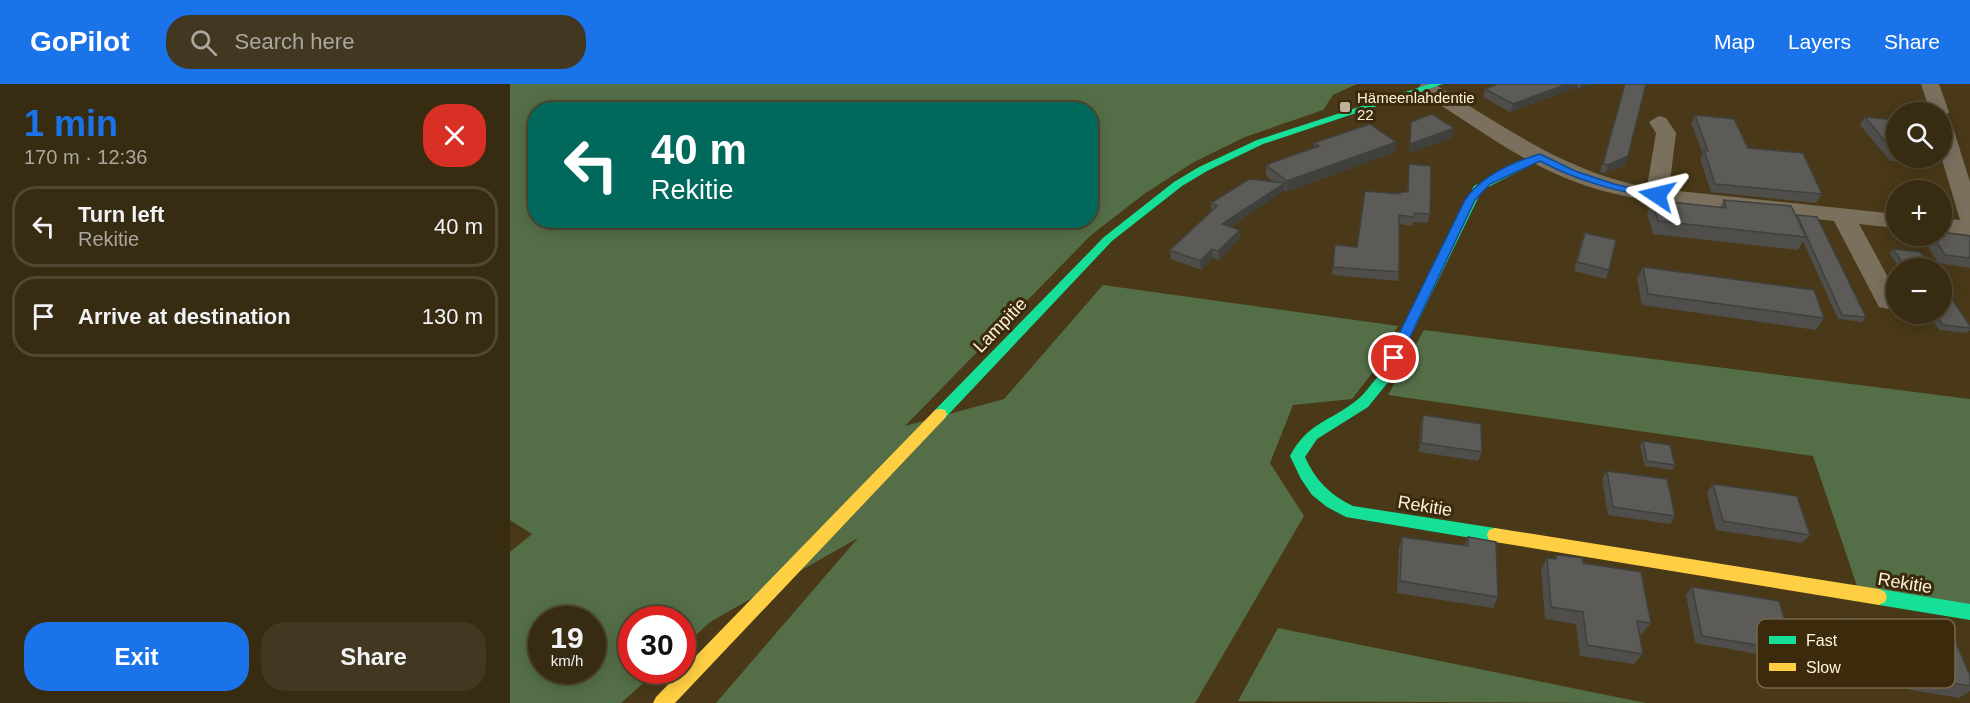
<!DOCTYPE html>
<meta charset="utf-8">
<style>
body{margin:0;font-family:Arial,sans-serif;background:#423720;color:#f1f3f6;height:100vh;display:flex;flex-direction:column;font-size:22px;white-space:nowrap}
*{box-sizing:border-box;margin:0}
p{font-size:20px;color:#aaa79f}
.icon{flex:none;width:33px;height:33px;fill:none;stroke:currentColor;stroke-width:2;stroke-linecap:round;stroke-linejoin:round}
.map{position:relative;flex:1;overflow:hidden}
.details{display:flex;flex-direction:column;background:#372b12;width:510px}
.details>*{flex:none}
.top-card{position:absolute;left:18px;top:18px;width:570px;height:126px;border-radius:24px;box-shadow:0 3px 15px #0003,0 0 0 2px #514732;background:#00695c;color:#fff;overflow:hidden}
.buttons{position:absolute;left:1376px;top:18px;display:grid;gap:12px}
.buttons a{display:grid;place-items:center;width:66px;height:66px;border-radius:50%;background:#372b12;box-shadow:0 3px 15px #0003,0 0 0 2px #514732;font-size:30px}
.speed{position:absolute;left:18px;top:522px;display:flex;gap:12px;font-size:30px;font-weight:700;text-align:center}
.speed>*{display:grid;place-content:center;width:78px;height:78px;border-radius:50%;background:#372b12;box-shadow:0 3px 15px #0003,0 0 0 2px #514732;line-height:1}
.speed small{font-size:15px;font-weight:400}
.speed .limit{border:9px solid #d22;background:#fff;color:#111}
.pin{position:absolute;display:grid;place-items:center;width:51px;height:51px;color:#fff;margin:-26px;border:3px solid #fff;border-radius:50%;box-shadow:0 2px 6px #0007}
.me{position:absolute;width:66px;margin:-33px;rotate:280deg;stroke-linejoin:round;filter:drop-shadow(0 0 4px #0008)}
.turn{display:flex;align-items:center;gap:21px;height:126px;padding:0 24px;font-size:27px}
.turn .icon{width:78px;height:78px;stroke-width:2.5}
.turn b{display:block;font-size:42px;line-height:51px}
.round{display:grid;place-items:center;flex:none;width:63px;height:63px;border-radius:24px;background:#423720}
.head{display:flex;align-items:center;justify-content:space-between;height:102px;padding:0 24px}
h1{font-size:36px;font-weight:700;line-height:45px;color:#1a73e8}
.cta{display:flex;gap:12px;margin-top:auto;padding:12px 24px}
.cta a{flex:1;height:69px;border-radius:24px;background:#1a73e8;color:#fff;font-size:24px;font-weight:700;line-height:69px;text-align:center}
.cta a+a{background:#423720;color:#f1f3f6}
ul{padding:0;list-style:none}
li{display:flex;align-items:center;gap:18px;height:81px;margin:0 12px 9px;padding:0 12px;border:3px solid #514732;border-radius:24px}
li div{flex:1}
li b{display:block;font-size:22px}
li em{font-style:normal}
header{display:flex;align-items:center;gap:36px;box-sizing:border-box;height:84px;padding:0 30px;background:#1a73e8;color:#fff}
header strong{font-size:28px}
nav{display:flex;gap:33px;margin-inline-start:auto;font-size:21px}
.search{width:420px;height:54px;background:#423720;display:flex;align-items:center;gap:15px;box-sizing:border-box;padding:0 21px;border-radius:24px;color:#aaa79f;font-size:22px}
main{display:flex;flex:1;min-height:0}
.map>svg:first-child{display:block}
.green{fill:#546f47;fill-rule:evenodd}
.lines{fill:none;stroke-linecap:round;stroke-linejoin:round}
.street{fill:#7b705e;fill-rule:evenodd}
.fast{fill:#16e098;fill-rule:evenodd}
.slow{fill:#ffcf43;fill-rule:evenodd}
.wall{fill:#4f4e4b}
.shaded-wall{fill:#40403d}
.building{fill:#5c5b57;stroke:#40403d;stroke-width:1.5}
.route{fill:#1a73e8;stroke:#114b97;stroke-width:1.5}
.poi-dot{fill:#bfb199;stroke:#3b2a0c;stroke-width:2}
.labels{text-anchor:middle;stroke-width:6;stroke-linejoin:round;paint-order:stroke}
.far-poi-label{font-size:15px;fill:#fff2de;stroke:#3b2a0c;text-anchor:start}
.street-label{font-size:18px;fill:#fff2de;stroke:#3b2a0c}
.key{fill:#3b2a0c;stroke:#76664b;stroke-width:1.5}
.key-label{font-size:16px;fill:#fff2de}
</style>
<header>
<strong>GoPilot</strong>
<div class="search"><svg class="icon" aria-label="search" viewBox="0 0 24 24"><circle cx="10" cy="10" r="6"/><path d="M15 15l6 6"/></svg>Search here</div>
<nav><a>Map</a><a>Layers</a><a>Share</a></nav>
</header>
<main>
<section class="details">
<div class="head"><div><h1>1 min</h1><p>170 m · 12:36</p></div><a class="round" style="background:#d93025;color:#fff"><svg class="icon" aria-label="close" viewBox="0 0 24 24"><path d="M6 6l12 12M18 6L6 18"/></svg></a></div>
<ul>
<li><svg class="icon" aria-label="left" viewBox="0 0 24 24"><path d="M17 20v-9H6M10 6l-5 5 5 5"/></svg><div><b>Turn left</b><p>Rekitie</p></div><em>40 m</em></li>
<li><svg class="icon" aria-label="arrive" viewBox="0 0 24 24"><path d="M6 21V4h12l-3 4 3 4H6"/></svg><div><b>Arrive at destination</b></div><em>130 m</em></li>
</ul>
<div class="cta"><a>Exit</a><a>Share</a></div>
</section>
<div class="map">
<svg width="1460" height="619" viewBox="0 0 1460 619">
<rect width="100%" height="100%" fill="#493918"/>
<g class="green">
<path d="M0 0H847L823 11 813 26 735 53 684 78 634 110 580 152 395 342 494 315 593 201 888 242 863 288 842 315 783 321 760 379 794 432 685 619H206L348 454 200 538 173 563 172 536H122V586L147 587 111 619H0V468L22 450 0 436ZM26 26H580V136H26ZM32 536H82V586H32Z"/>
<path d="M914 246 1460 315V525L1348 505 1303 372 878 311Z"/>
<path d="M768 544 1136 619 728 617Z"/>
</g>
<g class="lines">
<g class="street">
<path d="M911 0H924C992 41 1057 89 1137 103L1146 49 1139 38 1149 32 1156 34 1166 49 1159 106 1386 130V144L1349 140 1386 208V223L1378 225 1369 223 1324 137C1240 128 1133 126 1055 94 1004 73 957 37 910 8L908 4Z"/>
<path d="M1411 0H1429L1439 28 1435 32 1441 37 1460 98V151L1431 148V134L1450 136 1431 72V28H1420Z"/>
</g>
<g class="fast">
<path d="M920 0H933L753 60 697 87 672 102 602 157 435 334H425L423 330 425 326 594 153 664 98 689 83 747 56Z"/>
<path d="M1030 70 1033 71V75L972 106 879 297 858 323 807 355 795 373C805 396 820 411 843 422L985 444 991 446 993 451 991 456 985 458 836 433 817 423 802 411 791 395 780 372C797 339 821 337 847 316 855 310 862 299 869 291L964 102Z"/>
<path d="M1369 505 1460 520V536L1369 521 1363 518 1361 513 1363 508Z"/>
</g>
<g class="slow">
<path d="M430 325 435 326 437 330 435 334 165 619H143L146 613 425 326Z"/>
<path d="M985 444 1369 505 1375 508 1377 513 1375 518 1369 521 985 458 979 456 977 451 979 446Z"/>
</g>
</g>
<g class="wall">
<path d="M988 0H1082L1070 5 1067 3 1000 28 973 13 975 5Z"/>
<path d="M1115 0H1136L1115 81 1095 89 1090 88Z"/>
<path d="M1185 31 1312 110 1306 119 1201 108 1190 75 1193 70 1181 39Z"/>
<path d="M1355 33 1386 36V74H1417L1413 80 1380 77 1350 41Z"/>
<path d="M901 38 943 53 899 69Z"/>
<path d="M886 58 885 68 776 108 774 106 721 143 730 154 709 176 703 174 691 186 661 175 660 166 701 127V119L763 98 756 91V81L804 64V59Z"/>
<path d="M899 80 920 130 918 139 903 138 902 142 889 140V188L888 197 822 191 825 161 847 163 890 110 897 108Z"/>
<path d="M1142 116 1210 123 1214 116 1286 132 1287 131 1356 233 1352 238 1328 235 1293 157 1288 166 1143 150 1137 129Z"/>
<path d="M1075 149 1099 186 1096 195 1064 187 1071 158Z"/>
<path d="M1417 152H1460V184L1428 179 1414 156Z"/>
<path d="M1383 165 1422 184H1390L1380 170Z"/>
<path d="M1133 183 1314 234 1306 246 1132 221 1127 194Z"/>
<path d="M1419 230H1431L1460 242V246L1457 249 1429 246Z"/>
<path d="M913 331 972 368 968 377 909 368 911 340Z"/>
<path d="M1133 357 1165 381 1162 386 1135 382 1130 362Z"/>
<path d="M1097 387 1165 432 1160 440 1098 431 1092 395Z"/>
<path d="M1203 400 1300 451 1292 459 1206 446 1197 409Z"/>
<path d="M892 453 954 462 958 453 988 513 983 524 887 509 889 464Z"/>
<path d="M1046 471 1073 479 1141 539 1132 550H1129L1133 570 1124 580 1070 572 1066 540 1035 535 1031 485 1037 474 1044 475Z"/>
<path d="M1182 503 1284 567 1275 575 1185 559 1176 511Z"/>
<path d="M1339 534 1460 591V607L1449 614 1343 596 1326 545Z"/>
</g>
<g class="shaded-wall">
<path d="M1057 0H1068L1067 3 1000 28 1003 20Z"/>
<path d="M1071 0H1082L1070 5Z"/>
<path d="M944 44 943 53 899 69 900 60Z"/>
<path d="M886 58 885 68 776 108 777 97Z"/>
<path d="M1118 72 1115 81 1095 89 1098 81Z"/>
<path d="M775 99 774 107 713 148 712 140Z"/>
<path d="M730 146V154L709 176 708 167Z"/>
<path d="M702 165 703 174 691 186 690 177Z"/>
</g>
<g class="building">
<path d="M988 0H1057L1003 20 975 5Z"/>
<path d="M1115 0H1136L1118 72 1098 81 1093 80Z"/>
<path d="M922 30 944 44 900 60 901 38Z"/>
<path d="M1185 31 1224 35 1238 64 1293 69 1312 110 1205 100 1194 66 1198 67Z"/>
<path d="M1355 33 1386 36V69H1385Z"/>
<path d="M860 40 886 58 777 97 756 81 809 62 804 59Z"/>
<path d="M899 80 921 82 920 130 904 129V133L889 131V188L823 183 825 161 847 163 855 107 890 110V108H898Z"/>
<path d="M739 95 775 99 712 140 730 146 708 167 702 165 690 177 660 166 707 122 701 119Z"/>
<path d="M1142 116 1216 124 1214 116 1281 122 1296 153 1148 137Z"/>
<path d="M1287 131 1307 133 1356 233 1332 231Z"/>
<path d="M1431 148 1460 152V174L1435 171 1423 152H1431Z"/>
<path d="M1075 149 1106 156 1099 186 1067 178Z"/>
<path d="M1383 165 1410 168 1422 184H1396Z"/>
<path d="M1133 183 1304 206 1314 234 1138 210Z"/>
<path d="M1431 199 1460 242V244L1433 241 1426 230H1431Z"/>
<path d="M913 331 971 340 972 368 911 359Z"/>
<path d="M1133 357 1160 361 1165 381 1137 377Z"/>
<path d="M1097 387 1157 395 1165 432 1103 423Z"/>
<path d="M1203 400 1287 412 1300 451 1213 437Z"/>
<path d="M892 453 958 462V453L986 458 988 513 890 497Z"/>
<path d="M1046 471 1072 474 1073 479 1131 488 1141 539 1127 537 1133 570 1077 561 1073 528 1041 523 1037 474 1046 475Z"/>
<path d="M1182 503 1269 517 1284 567 1192 552Z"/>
<path d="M1339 534 1442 550 1460 591V602L1357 586Z"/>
</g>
<path class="route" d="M1030 70 1065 87 1104 100 1153 111 1147 114C1105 107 1068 97 1030 77L980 100 965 116 890 274 888 277H879L877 274 955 116C971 92 1003 78 1030 70Z"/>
<rect class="poi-dot" x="829" y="17" width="12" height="12" rx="3"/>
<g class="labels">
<g class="far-poi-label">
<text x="847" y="19">Hämeenlahdentie<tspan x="847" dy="17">22</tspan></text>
</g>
<g class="street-label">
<text transform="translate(490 241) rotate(-46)" y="6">Lampitie</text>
<text transform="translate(915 422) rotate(9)" y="6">Rekitie</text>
<text transform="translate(1395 499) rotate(9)" y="6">Rekitie</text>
</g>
</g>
<rect x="1247" y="535" width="198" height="69" rx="9" class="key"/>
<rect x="1259" y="552" width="27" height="8" fill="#16e098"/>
<rect x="1259" y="579" width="27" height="8" fill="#ffcf43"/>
<g class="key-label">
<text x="1296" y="562">Fast</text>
<text x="1296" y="589">Slow</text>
</g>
</svg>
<div class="buttons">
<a><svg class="icon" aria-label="search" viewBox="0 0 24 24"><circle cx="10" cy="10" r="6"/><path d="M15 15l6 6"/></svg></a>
<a>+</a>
<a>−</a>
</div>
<div class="speed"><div>19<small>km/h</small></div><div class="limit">30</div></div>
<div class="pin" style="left:884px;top:274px;background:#d93025"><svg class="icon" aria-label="arrive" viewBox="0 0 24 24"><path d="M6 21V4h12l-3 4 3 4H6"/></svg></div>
<svg class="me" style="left:1147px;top:111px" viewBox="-20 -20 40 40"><path d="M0-17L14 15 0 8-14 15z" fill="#1a73e8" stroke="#fff" stroke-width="4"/></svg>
<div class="top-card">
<div class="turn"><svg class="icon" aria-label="left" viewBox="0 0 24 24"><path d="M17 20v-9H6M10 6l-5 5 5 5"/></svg><div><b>40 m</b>Rekitie</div></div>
</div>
</div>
</main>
